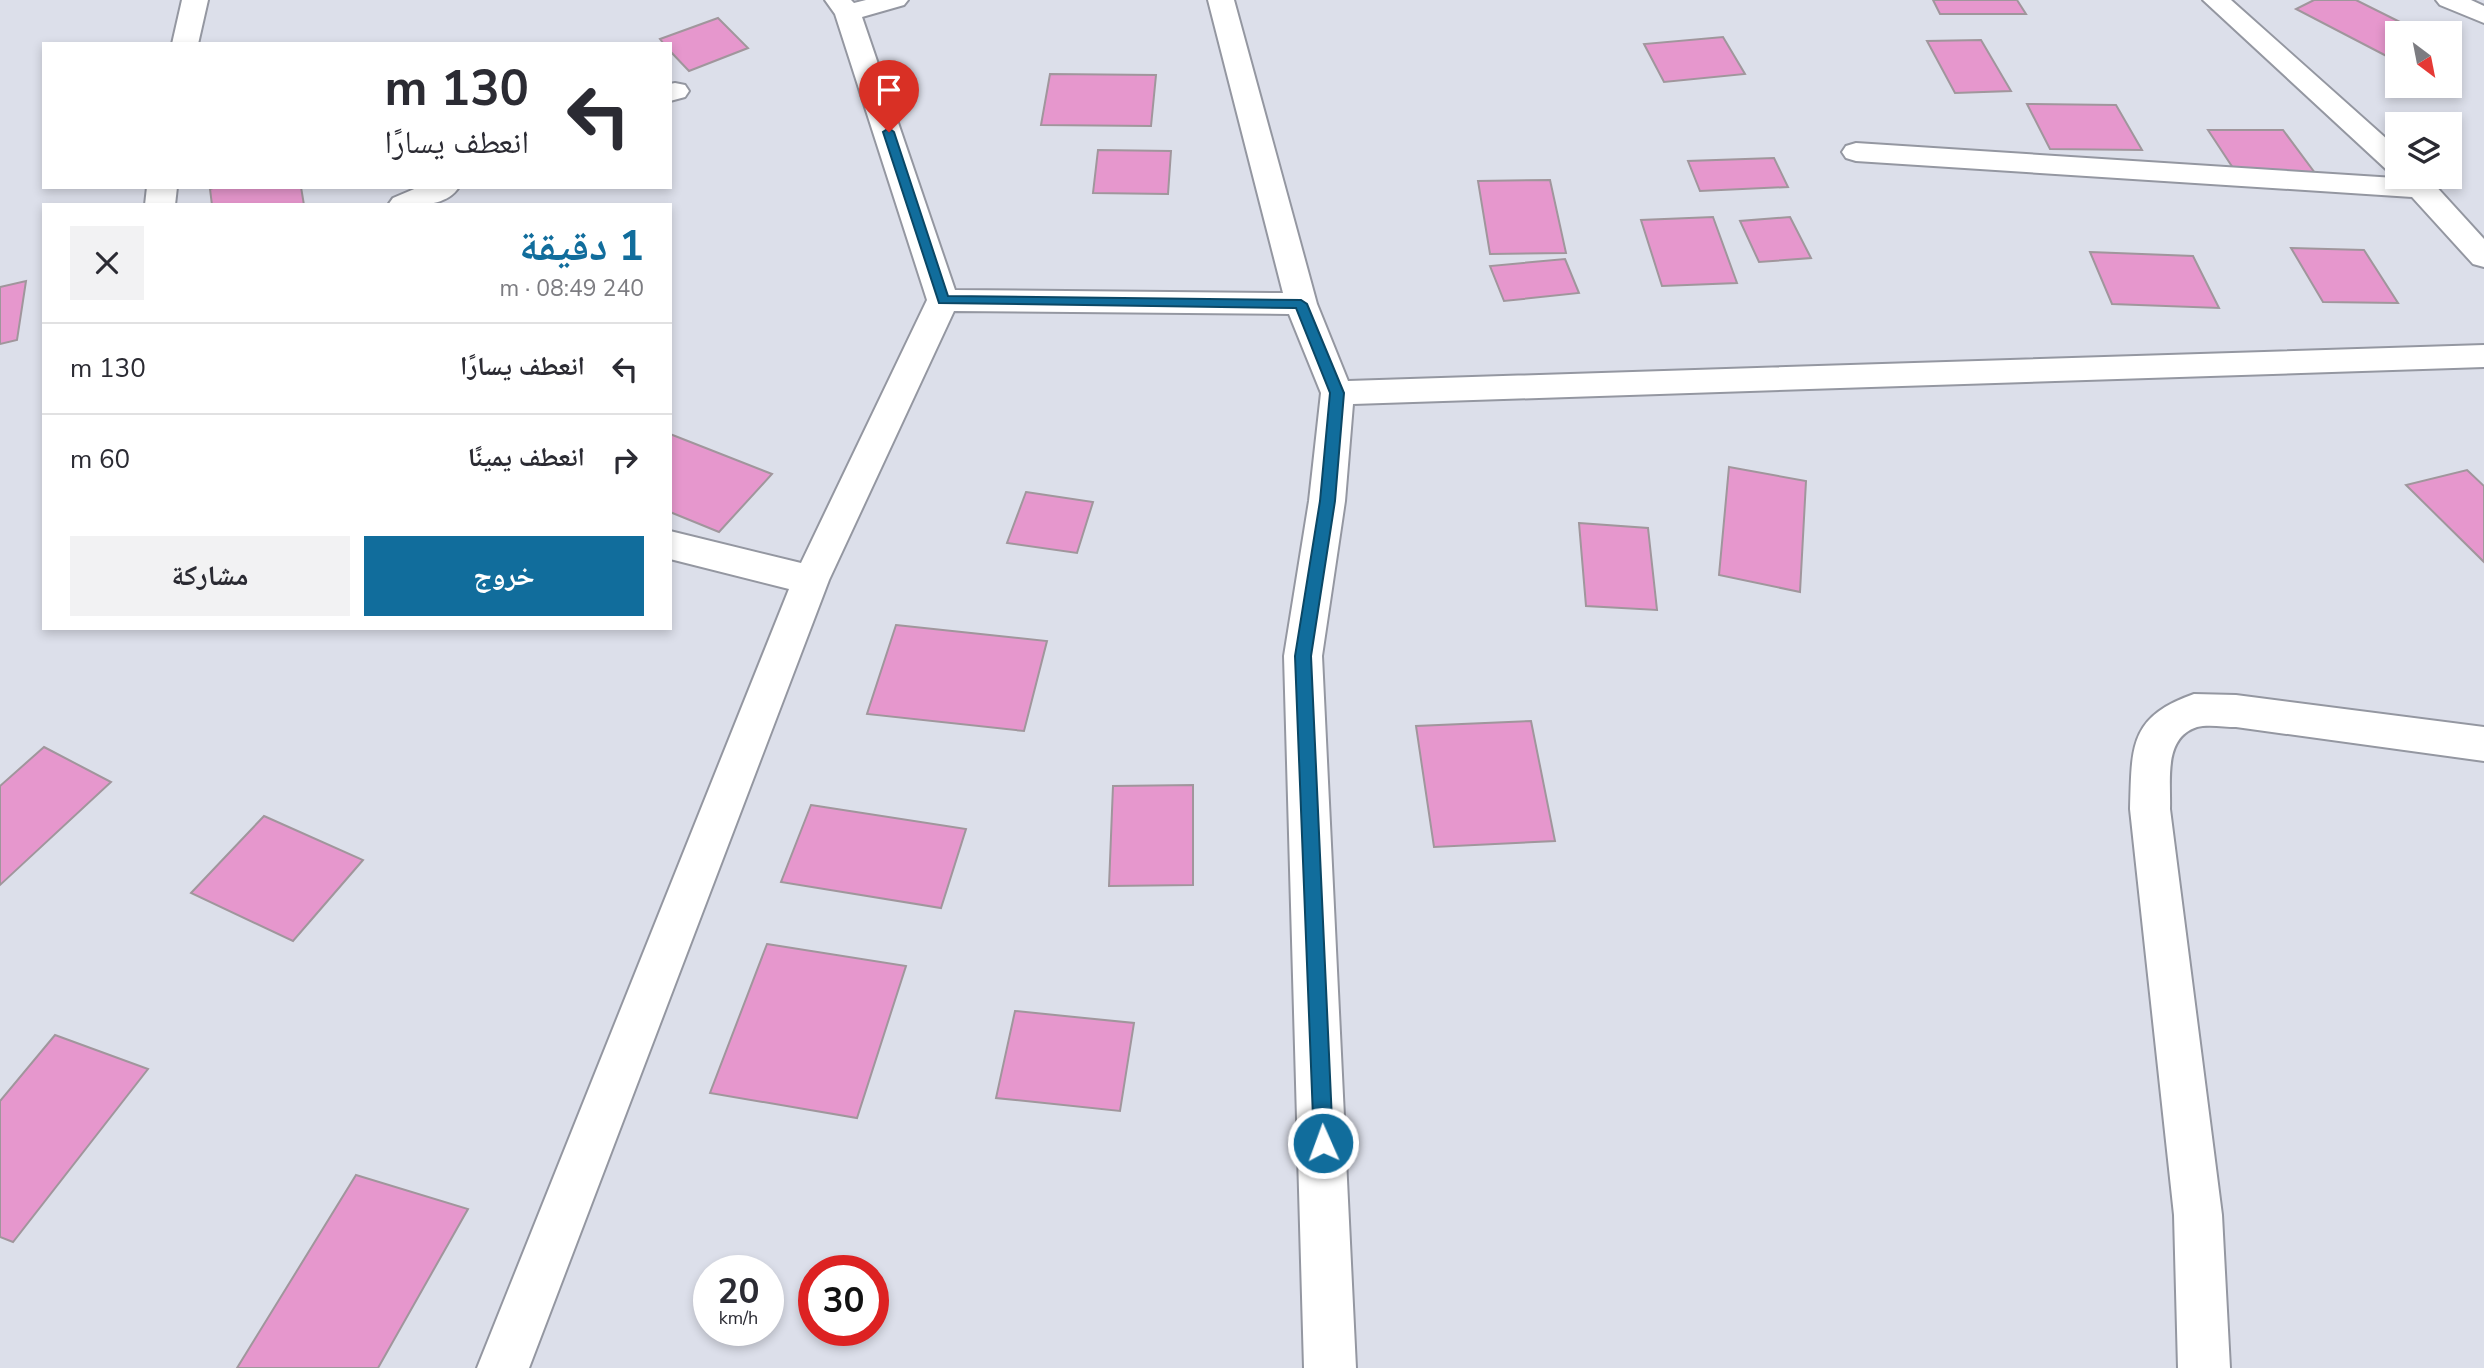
<!DOCTYPE html>
<html lang="ar">
<meta charset="utf-8">
<style>
body{margin:0;font-family:"Nunito Sans","Noto Naskh Arabic",sans-serif;background:#f2f2f3;color:#2b2b33;direction:rtl;height:100vh;display:flex;flex-direction:column;font-size:26px;white-space:nowrap}
*{box-sizing:border-box;margin:0}
p{font-size:23px;color:#7c7c81}
.icon{flex:none;width:38px;height:38px;fill:none;stroke:currentColor;stroke-width:2;stroke-linecap:round;stroke-linejoin:round}
.map{position:relative;flex:1;overflow:hidden;direction:ltr}
.details{position:absolute;left:42px;top:203px;width:630px;height:427px;display:flex;flex-direction:column;background:#fff;border-radius:0px;box-shadow:0 4px 10px #0003;direction:rtl}
.details>*{flex:none}
.banner{position:absolute;left:42px;top:42px;width:630px;height:147px;border-radius:0px;box-shadow:0 4px 10px #0003;direction:rtl;background:#fff;color:#2b2b33;overflow:hidden}
.needle{width:46px;rotate:148deg}
.controls{position:absolute;left:2385px;top:21px;display:grid;gap:14px}
.controls a{display:grid;place-items:center;width:77px;height:77px;border-radius:0px;background:#fff;box-shadow:0 4px 10px #0003;font-size:35px}
.speed{position:absolute;left:693px;top:1255px;display:flex;gap:14px;font-size:35px;font-weight:700;text-align:center}
.speed>*{display:grid;place-content:center;width:91px;height:91px;border-radius:50%;background:#fff;box-shadow:0 4px 10px #0003;line-height:1}
.speed small{font-size:18px;font-weight:400}
.speed .limit{border:10px solid #d22;background:#fff;color:#111}
.pin{position:absolute;display:grid;place-items:center;width:60px;height:60px;color:#fff;margin:-72px -30px;border-radius:50% 50% 50% 0;rotate:-45deg;box-shadow:0 0 7px #0007}
.pin .icon{rotate:45deg}
.me{position:absolute;width:77px;margin:-38px;rotate:358deg;stroke-linejoin:round;filter:drop-shadow(0 0 5px #0008)}
.turn{display:flex;align-items:center;gap:24px;height:147px;padding:0 28px;font-size:32px}
.turn .icon{width:91px;height:91px;stroke-width:2.5}
.turn b{display:block;font-size:49px;line-height:60px}
.round{display:grid;place-items:center;flex:none;width:74px;height:74px;border-radius:0px;background:#f2f2f3}
.summary{display:flex;align-items:center;justify-content:space-between;height:119px;padding:0 28px}
h1{font-size:42px;font-weight:700;line-height:52px;color:#116d9c}
.button{display:flex;gap:14px;margin-top:auto;padding:14px 28px}
.button a{flex:1;height:80px;border-radius:0px;background:#116d9c;color:#fff;font-size:28px;font-weight:700;line-height:80px;text-align:center}
.button a+a{background:#f2f2f3;color:#2b2b33}
ul{padding:0;list-style:none}
li{display:flex;align-items:center;gap:21px;height:91px;padding:0 28px;border-top:2px solid #e1e1e2}
li div{flex:1}
li b{display:block;font-size:26px}
li em{font-style:normal}
.map>svg:first-child{display:block}
.building{fill:#e697cd;stroke:#a0969c;stroke-width:2}
.lines{fill:none;stroke-linecap:round;stroke-linejoin:round}
.minor-casing{stroke:#9497a1;stroke-width:4}
.minor{fill:#fff;fill-rule:evenodd}
.route{fill:#116d9c;stroke:#0b4765;stroke-width:2}
</style>
<div class="map">
<svg width="2484" height="1368" viewBox="0 0 2484 1368">
<rect width="100%" height="100%" fill="#dcdfea"/>
<g class="building">
<path d="M1933 0H2017L2026 14H1940Z"/>
<path d="M2314 0H2356L2422 33H2398V62L2296 9Z"/>
<path d="M718 18 748 48 689 71 670 51V44H664L660 39Z"/>
<path d="M1723 37 1745 74 1664 82 1644 44Z"/>
<path d="M1981 40 2011 91 1955 93 1927 41Z"/>
<path d="M1050 74 1156 75 1151 126 1041 125Z"/>
<path d="M2027 104 2116 105 2142 150 2050 149Z"/>
<path d="M2208 130H2283L2315 173 2237 174Z"/>
<path d="M1098 150 1171 151 1168 194 1093 193Z"/>
<path d="M1774 158 1788 187 1700 191 1688 161Z"/>
<path d="M1550 180 1566 253 1490 254 1478 181Z"/>
<path d="M216 187H301L304 205H212L210 189Z"/>
<path d="M1713 217 1737 283 1662 286 1641 220Z"/>
<path d="M1790 217 1811 258 1759 262 1740 221Z"/>
<path d="M2291 248 2364 250 2398 303 2323 302Z"/>
<path d="M2090 252 2193 256 2219 308 2112 304Z"/>
<path d="M1565 259 1579 293 1504 301 1490 266Z"/>
<path d="M26 281 17 340 0 344V287Z"/>
<path d="M670 434 772 474 719 532 670 512Z"/>
<path d="M1729 467 1806 481 1800 592 1719 575Z"/>
<path d="M2467 470 2484 486V562L2406 485Z"/>
<path d="M1026 492 1093 502 1077 553 1007 543Z"/>
<path d="M1579 523 1648 528 1657 610 1586 606Z"/>
<path d="M896 625 1047 641 1024 731 867 714Z"/>
<path d="M1531 721 1555 841 1434 847 1416 726Z"/>
<path d="M44 747 111 782 0 885V786Z"/>
<path d="M1193 785V885L1109 886 1113 786Z"/>
<path d="M811 805 966 829 941 908 781 882Z"/>
<path d="M264 816 363 860 293 941 191 893Z"/>
<path d="M767 944 906 966 857 1118 710 1093Z"/>
<path d="M1015 1011 1134 1023 1120 1111 996 1098Z"/>
<path d="M55 1035 148 1069 13 1242 0 1237V1101Z"/>
<path d="M356 1175 468 1209 378 1368H237Z"/>
</g>
<g class="lines">
<g class="minor-casing">
<g id="minor">
<path d="M182 0H208L198 44H172Z"/>
<path d="M825 0H851L854 3 866 0H908L904 5 862 17 955 290 1283 293 1208 0H1234L1317 304 1348 381 2484 345V367L1353 404 1345 501 1322 656 1356 1368H1304L1284 656 1309 501 1321 393 1289 314 954 311 829 580 529 1368H477L789 589 670 559V531L801 563 927 300 835 14Z"/>
<path d="M2203 0H2231L2398 149V177H2425L2433 183 2484 239V267L2473 264 2412 197 1856 161 1846 158 1842 152 1846 146 1856 143 2395 178 2397 174 2388 171Z"/>
<path d="M2436 0H2471L2484 6V23L2440 5Z"/>
<path d="M675 83 685 85 689 91 685 97 670 101V84Z"/>
<path d="M147 187H177L175 205H145Z"/>
<path d="M419 187H459C445 209 411 205 388 205L393 198Z"/>
<path d="M2194 694 2236 695 2484 727V761L2236 727C2225 727 2208 724 2197 727 2163 738 2171 780 2170 809L2222 1215 2230 1368H2178L2174 1215 2130 809C2132 748 2128 717 2194 694Z"/>
</g>
</g>
<use href="#minor" class="minor"/>
</g>
<path class="route" d="M889 128 894 132 948 296 1301 300 1307 304 1344 393 1335 501 1311 656 1333 1143 1330 1149 1323 1152 1316 1149 1314 1143 1295 656 1320 501 1330 393 1296 308 939 303 883 132Z"/>
</svg>
<div class="controls">
<a><svg class="needle" viewBox="-14 -14 28 28"><path d="M0-13l5 13h-10z" fill="#e53935"/><path d="M0 13l5-13h-10z" fill="#7c7c81"/></svg></a>
<a><svg class="icon" aria-label="layers" viewBox="0 0 24 24"><path d="M12 4l9 5-9 5-9-5zM3 14l9 5 9-5"/></svg></a>
</div>
<div class="speed"><div>20<small>km/h</small></div><div class="limit">30</div></div>
<div class="pin" style="left:889px;top:132px;background:#d93025"><svg class="icon" aria-label="arrive" viewBox="0 0 24 24"><path d="M6 21V4h12l-3 4 3 4H6"/></svg></div>
<svg class="me" style="left:1323px;top:1143px" viewBox="-20 -20 40 40"><circle r="17" fill="#116d9c" stroke="#fff" stroke-width="3"/><path d="M0-11L8 9 0 5-8 9z" fill="#fff"/></svg>
<div class="banner">
<div class="turn"><svg class="icon" aria-label="left" viewBox="0 0 24 24"><path d="M17 20v-9H6M10 6l-5 5 5 5"/></svg><div><b>130 m</b>انعطف يسارًا</div></div>
</div>
<section class="details">
<div class="summary"><div><h1>1 دقيقة</h1><p>240 m · 08:49</p></div><a class="round"><svg class="icon" aria-label="close" viewBox="0 0 24 24"><path d="M6 6l12 12M18 6L6 18"/></svg></a></div>
<ul>
<li><svg class="icon" aria-label="left" viewBox="0 0 24 24"><path d="M17 20v-9H6M10 6l-5 5 5 5"/></svg><div><b>انعطف يسارًا</b></div><em>130 m</em></li>
<li><svg class="icon" aria-label="right" viewBox="0 0 24 24"><path d="M7 20v-9h11M14 6l5 5-5 5"/></svg><div><b>انعطف يمينًا</b></div><em>60 m</em></li>
</ul>
<div class="button"><a>خروج</a><a>مشاركة</a></div>
</section>
</div>
